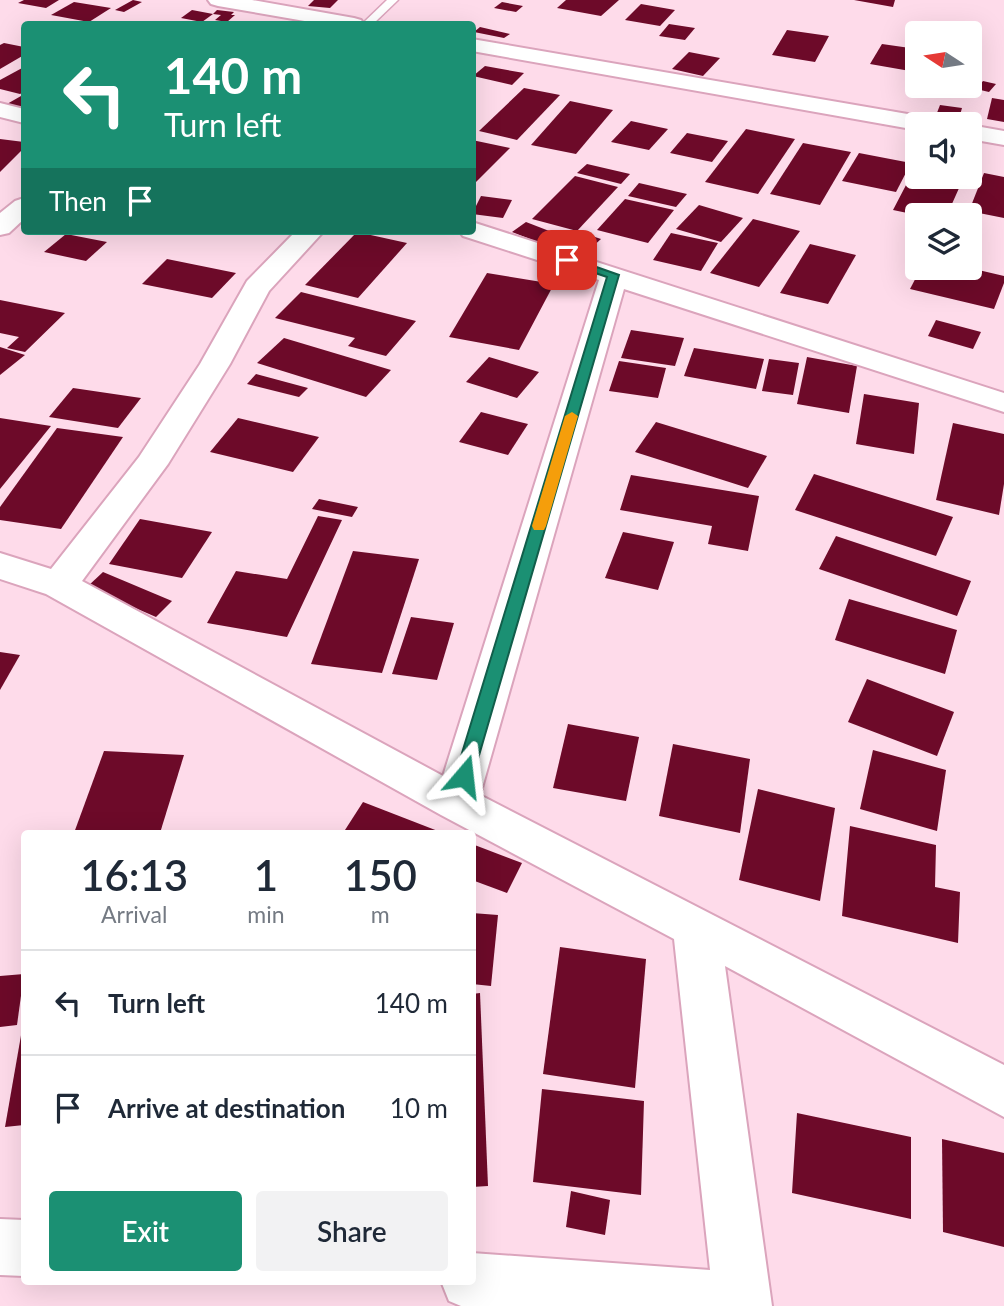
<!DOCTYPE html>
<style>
body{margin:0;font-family:Lato,sans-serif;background:#f2f2f3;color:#1f2937;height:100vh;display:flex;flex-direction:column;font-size:26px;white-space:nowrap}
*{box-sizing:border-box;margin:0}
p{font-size:23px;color:#747a83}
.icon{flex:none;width:38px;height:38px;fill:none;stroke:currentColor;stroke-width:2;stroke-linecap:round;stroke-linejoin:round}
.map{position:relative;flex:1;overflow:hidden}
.sheet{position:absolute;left:21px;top:830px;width:455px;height:455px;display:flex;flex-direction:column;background:#fff;border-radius:7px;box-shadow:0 7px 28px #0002}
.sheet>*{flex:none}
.banner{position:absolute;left:21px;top:21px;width:455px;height:214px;border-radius:7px;box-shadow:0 7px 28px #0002;background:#1b9073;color:#fff;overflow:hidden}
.needle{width:46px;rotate:282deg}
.controls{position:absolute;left:905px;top:21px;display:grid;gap:14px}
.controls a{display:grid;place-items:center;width:77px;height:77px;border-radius:7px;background:#fff;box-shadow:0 7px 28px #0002;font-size:35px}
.pin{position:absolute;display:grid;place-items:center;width:60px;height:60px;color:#fff;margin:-30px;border-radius:14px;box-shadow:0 4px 10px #0006}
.me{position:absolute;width:77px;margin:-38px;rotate:17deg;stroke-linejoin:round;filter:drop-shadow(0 0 5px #0008)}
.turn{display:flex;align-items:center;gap:24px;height:147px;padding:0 28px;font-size:32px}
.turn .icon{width:91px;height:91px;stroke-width:2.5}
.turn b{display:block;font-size:49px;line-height:60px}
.then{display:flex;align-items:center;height:66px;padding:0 28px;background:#0003;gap:14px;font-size:26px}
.eta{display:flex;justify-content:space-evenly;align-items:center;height:119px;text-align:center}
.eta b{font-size:42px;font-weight:600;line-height:49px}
.action{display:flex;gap:14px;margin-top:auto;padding:14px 28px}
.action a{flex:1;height:80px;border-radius:7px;background:#1b9073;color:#fff;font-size:28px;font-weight:600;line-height:80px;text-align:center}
.action a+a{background:#f2f2f3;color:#1f2937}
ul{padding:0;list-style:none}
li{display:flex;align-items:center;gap:21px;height:105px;padding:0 28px;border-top:2px solid #e0e1e3}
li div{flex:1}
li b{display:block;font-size:26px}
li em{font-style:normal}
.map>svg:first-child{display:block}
.building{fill:#6d0a29}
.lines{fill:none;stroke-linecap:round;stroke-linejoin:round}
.service-casing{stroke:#dba4bc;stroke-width:3}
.minor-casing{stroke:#dba4bc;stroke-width:4}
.service{fill:#fff;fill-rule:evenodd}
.minor{fill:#fff;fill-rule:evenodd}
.route{fill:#1b9073;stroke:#125e4b;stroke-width:2}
.slow{fill:#f59e0b}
</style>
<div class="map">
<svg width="1004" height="1306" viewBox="0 0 1004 1306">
<rect width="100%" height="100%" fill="#fedbea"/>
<g class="building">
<path d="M24 0H59L46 8 18 3Z"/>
<path d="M133 0 142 2 124 12 115 10Z"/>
<path d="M314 0H338L330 8 308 6Z"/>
<path d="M566 0H619L601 16 557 8Z"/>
<path d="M854 0H895L893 7Z"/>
<path d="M74 2 111 8 89 22 51 15Z"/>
<path d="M502 2 523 6 516 12 494 8Z"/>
<path d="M641 4 675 10 660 26 625 20Z"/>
<path d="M192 10 213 14 202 22 181 18Z"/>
<path d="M217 10 234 12 231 15H235L227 22 215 20 221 15 213 14Z"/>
<path d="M669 24 695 28 685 40 659 36Z"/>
<path d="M480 27 510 34 504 38 474 32Z"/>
<path d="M787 30 829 36 815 62 772 55Z"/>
<path d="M4 43 24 47V55L0 69V45Z"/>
<path d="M882 44 917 49V58L910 71 870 64Z"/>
<path d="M689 52 720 58 703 76 672 69Z"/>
<path d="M485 66 524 73 512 85 473 76Z"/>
<path d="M24 67V92L20 94 0 89V80Z"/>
<path d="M983 81 996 84 989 92 976 89Z"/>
<path d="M524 88 560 95 517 140 479 131Z"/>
<path d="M21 96 24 97V105L10 112 0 108Z"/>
<path d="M992 98 1004 100V122L987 119Z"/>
<path d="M570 101 613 110 576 154 531 145Z"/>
<path d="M940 105 962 108 958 122 935 118Z"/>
<path d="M631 121 668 129 649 150 611 142Z"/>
<path d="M746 129 795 139 758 194 705 182Z"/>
<path d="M687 133 728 141 712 162 670 153Z"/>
<path d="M0 139 24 142V148L0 172Z"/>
<path d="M472 140 510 148 472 186Z"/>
<path d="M803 143 851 152 820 205 770 194Z"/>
<path d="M859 153 911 163 896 192 842 181Z"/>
<path d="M587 164 630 174 621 184 577 173Z"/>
<path d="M917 164V177H964L947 215H917L893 210Z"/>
<path d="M984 173 1004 177V218L969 211Z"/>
<path d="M575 176 618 187 577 231 532 219Z"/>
<path d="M639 183 687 194 676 207 628 196Z"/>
<path d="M481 196 512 200 503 218 472 214Z"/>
<path d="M625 199 674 210 648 243 597 230Z"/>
<path d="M699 205 743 218 721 242 676 229Z"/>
<path d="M753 219 800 231 759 287 710 273Z"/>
<path d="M526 222 557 234 543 244 512 232Z"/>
<path d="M357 232 407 243 358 298 305 285Z"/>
<path d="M970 232 982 235 976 256 970 255Z"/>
<path d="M671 233 718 243 701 271 653 260Z"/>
<path d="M66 234 107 242 86 261 44 252Z"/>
<path d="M589 235 601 239 590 249 577 245Z"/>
<path d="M810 244 856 255 828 304 780 293Z"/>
<path d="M167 259 236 273 212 298 142 284Z"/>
<path d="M921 268H970L1004 276V283L994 309 910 289Z"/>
<path d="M487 273 554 284 519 350 449 337Z"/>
<path d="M301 292 416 321 386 356 348 346 355 338 275 318Z"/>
<path d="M0 300 65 313 25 352 7 348 19 337 0 333Z"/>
<path d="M936 320 981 332 973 349 928 336Z"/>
<path d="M631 330 684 338 675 366 621 358Z"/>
<path d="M284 338 391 370 366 397 257 363Z"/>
<path d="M0 347 25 355 0 375Z"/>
<path d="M694 348 764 359 756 389 684 376Z"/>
<path d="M489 357 539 372 517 398 466 382Z"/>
<path d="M807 357 857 366 849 413 797 404Z"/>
<path d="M769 359 799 363 793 395 762 391Z"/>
<path d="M619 361 666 368 658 398 609 391Z"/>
<path d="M256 374 308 388 299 397 247 384Z"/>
<path d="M73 388 141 398 118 428 49 417Z"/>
<path d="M864 394 919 403 914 454 856 444Z"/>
<path d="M481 412 528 424 508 455 459 442Z"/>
<path d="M0 418 51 426 0 489Z"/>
<path d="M238 418 319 437 293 472 210 452Z"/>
<path d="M656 422 767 456 748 488 635 452Z"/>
<path d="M953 423 1004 434V484L999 515 936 500Z"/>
<path d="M57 428 123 437 61 529 0 520V507Z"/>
<path d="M814 474 953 517 936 556 795 510Z"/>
<path d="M631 475 759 496 748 551 708 544 712 526 620 510Z"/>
<path d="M319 499 358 507 352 517 312 509Z"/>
<path d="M318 516 342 520 287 637 207 623 236 571 287 579Z"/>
<path d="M140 519 212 532 182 578 109 564Z"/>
<path d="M623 532 674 542 658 590 605 578Z"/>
<path d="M836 536 971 581 957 616 819 569Z"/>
<path d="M353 551 419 559 382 673 311 664Z"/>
<path d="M103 572 172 601 156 617 87 587Z"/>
<path d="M849 599 957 630 945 674 835 640Z"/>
<path d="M411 617 454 623 437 680 392 674Z"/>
<path d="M0 652 20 655 0 690Z"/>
<path d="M867 679 954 712 937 756 848 722Z"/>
<path d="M568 724 639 737 626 801 553 788Z"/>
<path d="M673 744 750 759 740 833 659 816Z"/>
<path d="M873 750 946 770 937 831 860 809Z"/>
<path d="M104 751 184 755 160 833H74Z"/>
<path d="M758 789 835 808 820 901 739 880Z"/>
<path d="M363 802 443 833H354L345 830Z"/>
<path d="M850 826 936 845 935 887 960 892 958 943 842 916Z"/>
<path d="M472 844 522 863 507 893 472 880Z"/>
<path d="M472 913 498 915 491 986 472 984Z"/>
<path d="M560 947 646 959 635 1088 543 1074Z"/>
<path d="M24 974 17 1025 0 1027V976Z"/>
<path d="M480 993 488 1186 472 1187V994Z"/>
<path d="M23 1024 24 1125 5 1127Z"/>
<path d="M542 1089 644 1101 641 1195 533 1182Z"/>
<path d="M797 1113 911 1137V1219L792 1193Z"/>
<path d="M942 1139 1004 1153V1247L943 1232Z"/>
<path d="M571 1191 610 1200 605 1235 566 1227Z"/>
</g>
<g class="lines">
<g class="service-casing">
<path id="service" d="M387 0H398L373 24H362Z"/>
</g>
<g class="minor-casing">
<g id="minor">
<path d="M208 0H252L354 18 361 20 364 24H322L218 6 211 4Z"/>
<path d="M472 39 925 117 933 119 937 124H917V130L472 51Z"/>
<path d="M0 103 24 109V123L0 117Z"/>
<path d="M970 125 1004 131V145L970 139Z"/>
<path d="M24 198V219L9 233 0 235V213L15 201Z"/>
<path d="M472 222 1004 393V412L624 289 480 795 1004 1065V1117L725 966 772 1306H461L449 1301 441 1281H472V1253L710 1270 674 939 441 815 46 594 0 579V553L51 569 139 457 200 364 247 281 296 231H324L269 291 230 364 168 464 82 581 443 776 599 280 463 236 459 231H472Z"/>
<path d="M0 1219 24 1220V1276L0 1275Z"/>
</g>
</g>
<use href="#service" class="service"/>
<use href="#minor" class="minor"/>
</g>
<path class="route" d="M563 258H571L619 275 473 776 470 781H458L455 776 607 277 563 262Z"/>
<path class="slow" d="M572 412 578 416 546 526 544 530H534L532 526 565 416Z"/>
</svg>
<div class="controls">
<a><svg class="needle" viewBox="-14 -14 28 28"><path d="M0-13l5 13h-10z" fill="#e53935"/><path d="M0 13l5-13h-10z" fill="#747a83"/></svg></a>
<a><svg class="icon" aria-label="sound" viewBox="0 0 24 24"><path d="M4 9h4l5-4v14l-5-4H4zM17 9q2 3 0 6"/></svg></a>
<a><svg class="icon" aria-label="layers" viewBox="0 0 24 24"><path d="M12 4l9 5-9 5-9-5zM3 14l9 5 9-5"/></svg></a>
</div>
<div class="pin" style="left:567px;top:260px;background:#d93025"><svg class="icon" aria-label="arrive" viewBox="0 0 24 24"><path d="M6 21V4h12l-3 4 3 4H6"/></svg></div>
<svg class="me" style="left:464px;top:776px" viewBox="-20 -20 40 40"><path d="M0-17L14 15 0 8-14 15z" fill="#1b9073" stroke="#fff" stroke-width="4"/></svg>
<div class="banner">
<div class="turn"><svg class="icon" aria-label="left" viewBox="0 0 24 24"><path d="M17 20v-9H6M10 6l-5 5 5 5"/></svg><div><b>140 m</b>Turn left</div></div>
<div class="then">Then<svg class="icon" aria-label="arrive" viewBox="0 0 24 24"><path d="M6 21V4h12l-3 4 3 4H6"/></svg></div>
</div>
<section class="sheet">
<div class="eta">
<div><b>16:13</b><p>Arrival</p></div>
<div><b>1</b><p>min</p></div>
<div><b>150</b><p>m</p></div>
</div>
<ul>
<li><svg class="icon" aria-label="left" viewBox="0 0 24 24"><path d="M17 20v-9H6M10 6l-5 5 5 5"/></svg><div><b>Turn left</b></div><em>140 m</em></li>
<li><svg class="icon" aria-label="arrive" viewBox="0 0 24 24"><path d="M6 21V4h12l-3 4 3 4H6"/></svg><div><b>Arrive at destination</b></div><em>10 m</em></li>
</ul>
<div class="action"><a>Exit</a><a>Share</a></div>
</section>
</div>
